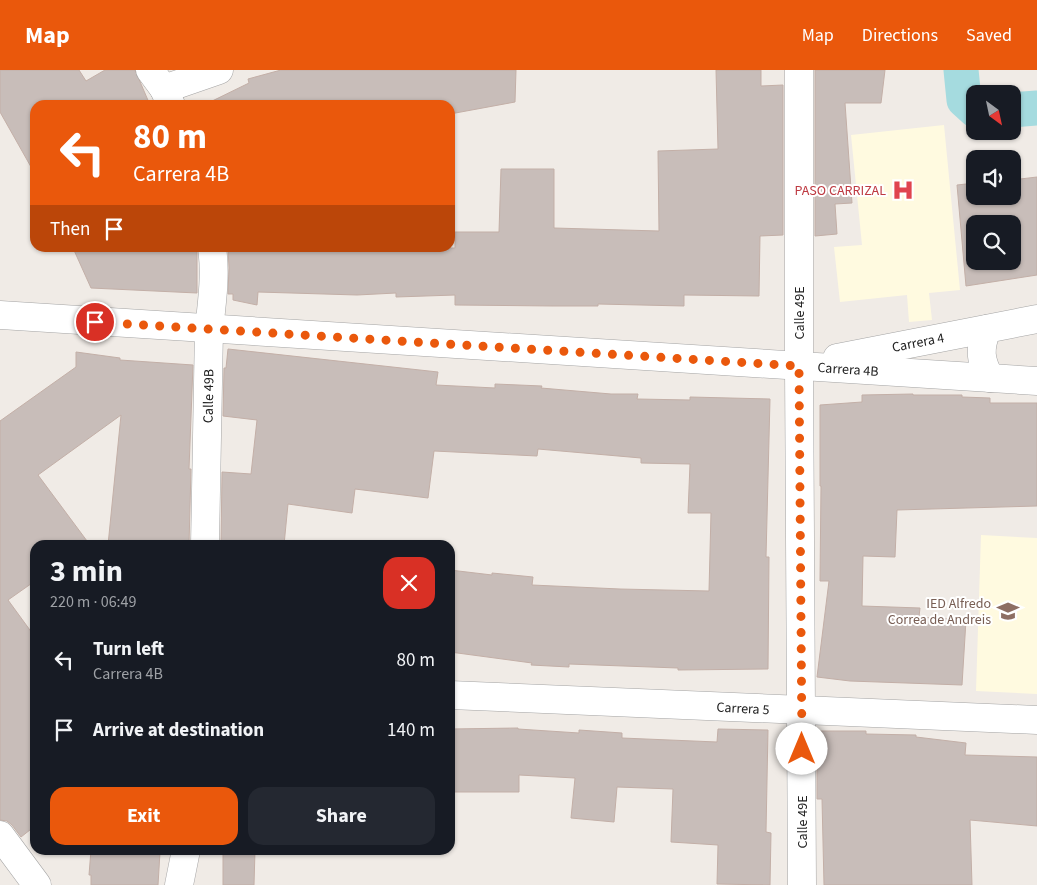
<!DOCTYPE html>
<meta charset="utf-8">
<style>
body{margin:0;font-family:"Source Sans 3",sans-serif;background:#242831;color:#f1f3f6;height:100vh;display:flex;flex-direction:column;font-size:19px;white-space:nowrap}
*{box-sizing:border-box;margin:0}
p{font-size:16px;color:#9ea1a6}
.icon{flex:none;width:28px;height:28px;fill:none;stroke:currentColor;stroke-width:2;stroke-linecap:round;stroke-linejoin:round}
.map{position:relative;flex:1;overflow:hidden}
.side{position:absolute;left:30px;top:470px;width:425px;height:315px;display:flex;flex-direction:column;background:#171b24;border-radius:15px;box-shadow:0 1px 4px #0004}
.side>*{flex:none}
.banner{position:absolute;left:30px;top:30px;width:425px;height:152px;border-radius:15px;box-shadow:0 1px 4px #0004;background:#ea580c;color:#fff;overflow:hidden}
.needle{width:32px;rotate:147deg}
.fabs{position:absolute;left:966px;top:15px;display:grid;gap:10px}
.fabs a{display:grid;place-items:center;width:55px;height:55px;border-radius:10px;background:#171b24;box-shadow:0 1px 4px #0004;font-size:25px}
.pin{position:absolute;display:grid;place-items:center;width:42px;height:42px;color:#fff;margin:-21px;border:2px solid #fff;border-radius:50%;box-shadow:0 1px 5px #0007}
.me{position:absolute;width:55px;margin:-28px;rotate:0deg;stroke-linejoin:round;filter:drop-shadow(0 0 4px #0008)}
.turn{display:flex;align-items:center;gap:18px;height:105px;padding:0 20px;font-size:22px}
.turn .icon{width:65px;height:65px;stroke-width:2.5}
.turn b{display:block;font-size:35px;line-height:42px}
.then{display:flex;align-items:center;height:48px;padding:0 20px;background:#0003;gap:10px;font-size:19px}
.round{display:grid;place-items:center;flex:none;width:52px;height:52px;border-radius:15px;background:#242831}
.headline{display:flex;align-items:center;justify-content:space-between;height:85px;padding:0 20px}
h1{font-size:30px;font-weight:700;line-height:38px}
.primary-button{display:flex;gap:10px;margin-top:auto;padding:10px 20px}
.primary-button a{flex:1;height:58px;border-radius:15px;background:#ea580c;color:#fff;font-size:20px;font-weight:700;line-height:58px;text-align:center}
.primary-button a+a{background:#242831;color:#f1f3f6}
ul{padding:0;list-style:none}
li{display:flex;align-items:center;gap:15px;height:70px;padding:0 20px}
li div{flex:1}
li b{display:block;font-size:19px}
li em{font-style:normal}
header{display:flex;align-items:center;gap:30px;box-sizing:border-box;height:70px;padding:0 25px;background:#ea580c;color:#fff}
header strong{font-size:24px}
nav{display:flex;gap:28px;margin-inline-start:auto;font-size:18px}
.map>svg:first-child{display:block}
.education{fill:#fffae0}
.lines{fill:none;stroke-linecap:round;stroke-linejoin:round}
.canal{stroke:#a5dbdf;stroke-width:35}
.building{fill:#c8bdb9;stroke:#c3afa7;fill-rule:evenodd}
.minor-casing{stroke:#a4a4a4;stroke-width:29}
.minor{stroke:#fff;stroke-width:28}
.route{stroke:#ea580c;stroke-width:9;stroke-dasharray:0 16.2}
.labels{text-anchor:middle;stroke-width:4;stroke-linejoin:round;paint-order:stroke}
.health-label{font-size:14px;fill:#be3a42;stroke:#fff;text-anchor:end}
.street-label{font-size:14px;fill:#202020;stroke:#fff}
.education-label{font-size:14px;fill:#785e54;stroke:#fff;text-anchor:end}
</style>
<header>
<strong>Map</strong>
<nav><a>Map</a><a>Directions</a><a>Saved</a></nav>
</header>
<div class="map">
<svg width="1037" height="815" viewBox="0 0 1037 815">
<rect width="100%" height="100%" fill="#f0ebe6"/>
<g class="education">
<path d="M944 55 960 220 929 223 932 250 909 252 907 225 840 232 834 177 862 175 851 65Z"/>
<path d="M981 465 1037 468V624L976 621Z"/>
</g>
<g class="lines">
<g class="canal">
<path d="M961 0 964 30 975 40"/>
<path d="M1012 40 1037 38"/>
</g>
</g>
<g class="building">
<path d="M0 0H79L86 11 105 0H135L150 35H35V104L0 42Z"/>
<path d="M281 0H516L515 32 450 44V35H204L249 13 248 9Z"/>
<path d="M716 0H761V16L783 15V165L760 166 759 226 684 225V236L598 234V236H553L455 235V225L396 227V223L357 225 258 222 257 235 233 230V224H228L229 198 228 178H455V162H499L501 99H554V158L659 161 658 81 718 79Z"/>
<path d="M815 0H885L881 33H845L852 133 835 134 837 164 815 166Z"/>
<path d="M1037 107V205L966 216 957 115 975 113V126H1012V110ZM975 154H1012V191H975Z"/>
<path d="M73 178H197V223L91 218Z"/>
<path d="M228 279 438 302 436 315 495 318V314L542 316 541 318 611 324H638L637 329 690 330V327L770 329 766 487H769L768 599 678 600V598L569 594V597L531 595 532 593 450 582V500L492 505V503L533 507 532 515 620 519 709 521 711 443H688L690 394 641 393V388L538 379 537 386 434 381 428 428 355 419 352 443 288 434 284 475H221L222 402 251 404 257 350 223 346 224 298H226Z"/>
<path d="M76 282 120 288V290L193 295 189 399H191L189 475H108L121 345 38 405 90 475H35V511L8 530 35 567V756L21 767 12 755 7 751 0 750V351L76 297Z"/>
<path d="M913 324V325H962V327L990 328V333H1037V436L897 440 895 487 863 486 862 536 920 538 919 547 966 550 962 615 850 611 817 607 829 511H820L821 416H820V335L862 332V325Z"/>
<path d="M518 658V659L579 663V660L622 663V668L717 672 718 659 768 660 766 762 771 763 770 815 717 814 718 775 671 772 673 719 617 717 614 752 571 748 575 708 519 705V722H450V659Z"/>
<path d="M817 661H866V664L916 665V667L966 673 965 685 1037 687V756L970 750 972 815H824L822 729H817Z"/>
<path d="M91 780 160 782 158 815H91V805H89Z"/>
<path d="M223 780H255L254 815H223Z"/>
</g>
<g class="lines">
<g class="minor-casing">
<g id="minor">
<path d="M150 0 164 19 171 35"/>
<path d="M799 0V296L802 815"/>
<path d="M164 19 219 0"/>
<path d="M0 245 1037 311"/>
<path d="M987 259C979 279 980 290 990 308"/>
<path d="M837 288 1037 249"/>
<path d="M205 475 209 259C212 233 216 204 212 178"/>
<path d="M450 625 1037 650"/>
<path d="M0 765 37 815"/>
<path d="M179 815 186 780"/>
</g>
</g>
<use href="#minor" class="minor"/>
</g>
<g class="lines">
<path class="route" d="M95 252 799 296 802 679"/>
</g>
<defs>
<g id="hospital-bare" transform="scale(1.725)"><path d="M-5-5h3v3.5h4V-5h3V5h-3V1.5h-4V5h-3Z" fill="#e0444e" stroke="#fff" stroke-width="2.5" paint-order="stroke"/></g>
<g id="school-bare" transform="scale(1.725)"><path d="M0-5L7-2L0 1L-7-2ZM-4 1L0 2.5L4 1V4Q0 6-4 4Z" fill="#8d6e63" stroke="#fff" stroke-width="2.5" paint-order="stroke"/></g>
</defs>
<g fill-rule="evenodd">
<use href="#hospital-bare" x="903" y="120"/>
<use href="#school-bare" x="1008" y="541"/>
</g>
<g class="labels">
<g class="health-label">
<text x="886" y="125">PASO CARRIZAL</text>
</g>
<g class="street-label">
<text transform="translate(799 243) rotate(-90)" y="5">Calle 49E</text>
<text transform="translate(918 272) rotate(-11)" y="5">Carrera 4</text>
<text transform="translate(848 299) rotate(4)" y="5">Carrera 4B</text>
<text transform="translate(208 326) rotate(-89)" y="5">Calle 49B</text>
<text transform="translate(743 638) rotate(3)" y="5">Carrera 5</text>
<text transform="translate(802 752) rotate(-90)" y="5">Calle 49E</text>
</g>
<g class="education-label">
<text x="991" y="538">IED Alfredo<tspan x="991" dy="16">Correa de Andreis</tspan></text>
</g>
</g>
</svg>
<div class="fabs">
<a><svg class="needle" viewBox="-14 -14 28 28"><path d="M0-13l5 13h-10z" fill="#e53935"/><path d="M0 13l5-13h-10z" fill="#9ea1a6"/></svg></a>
<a><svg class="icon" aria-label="sound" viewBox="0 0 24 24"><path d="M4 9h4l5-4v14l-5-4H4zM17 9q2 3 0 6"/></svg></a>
<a><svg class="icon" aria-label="search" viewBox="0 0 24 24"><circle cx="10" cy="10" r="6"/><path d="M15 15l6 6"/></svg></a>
</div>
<div class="pin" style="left:95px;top:252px;background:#d93025"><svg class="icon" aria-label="arrive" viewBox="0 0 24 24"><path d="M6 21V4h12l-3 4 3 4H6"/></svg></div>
<svg class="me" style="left:802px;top:679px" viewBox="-20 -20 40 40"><circle r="19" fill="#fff"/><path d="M0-13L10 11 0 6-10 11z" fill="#ea580c"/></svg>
<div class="banner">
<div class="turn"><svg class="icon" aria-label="left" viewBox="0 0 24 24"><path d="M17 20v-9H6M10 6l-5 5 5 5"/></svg><div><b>80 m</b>Carrera 4B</div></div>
<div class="then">Then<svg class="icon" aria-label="arrive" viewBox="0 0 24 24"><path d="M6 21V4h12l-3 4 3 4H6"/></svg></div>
</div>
<section class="side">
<div class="headline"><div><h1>3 min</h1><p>220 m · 06:49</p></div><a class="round" style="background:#d93025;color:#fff"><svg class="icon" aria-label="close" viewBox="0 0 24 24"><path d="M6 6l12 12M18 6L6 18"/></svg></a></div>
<ul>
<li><svg class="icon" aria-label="left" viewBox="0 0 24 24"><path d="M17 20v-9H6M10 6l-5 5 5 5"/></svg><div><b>Turn left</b><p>Carrera 4B</p></div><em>80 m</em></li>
<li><svg class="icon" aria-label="arrive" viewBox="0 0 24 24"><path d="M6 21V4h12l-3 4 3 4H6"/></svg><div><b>Arrive at destination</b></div><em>140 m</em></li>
</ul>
<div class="primary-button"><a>Exit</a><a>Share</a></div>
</section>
</div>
